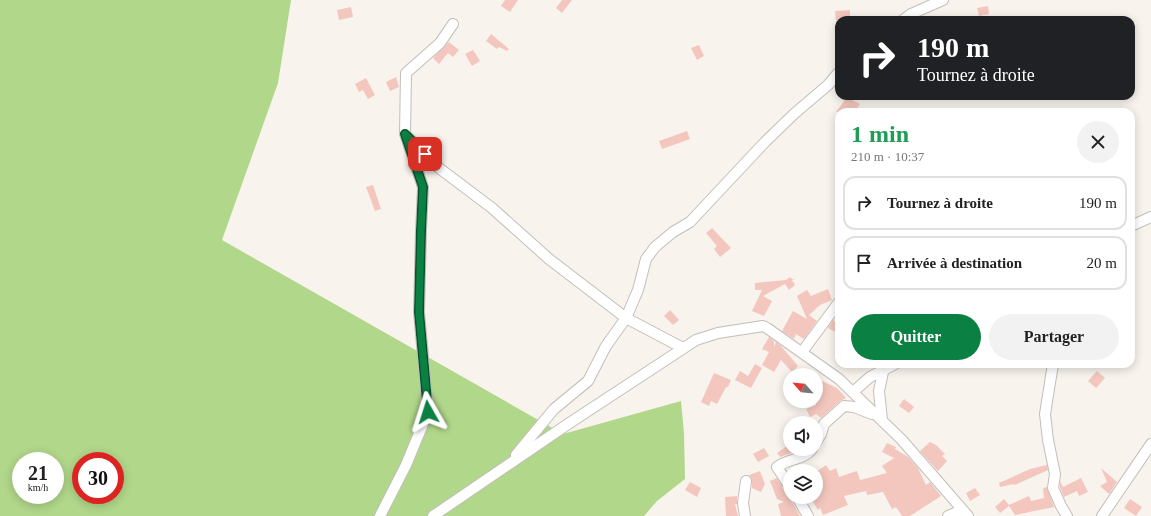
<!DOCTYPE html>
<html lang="fr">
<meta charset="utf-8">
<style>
body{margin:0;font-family:"Times New Roman",serif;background:#f2f2f2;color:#222;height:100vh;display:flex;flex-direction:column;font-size:15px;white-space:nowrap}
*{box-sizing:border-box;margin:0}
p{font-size:13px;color:#767676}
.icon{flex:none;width:22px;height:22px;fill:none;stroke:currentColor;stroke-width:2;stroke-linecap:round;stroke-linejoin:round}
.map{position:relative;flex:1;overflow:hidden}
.side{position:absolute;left:835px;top:108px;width:300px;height:260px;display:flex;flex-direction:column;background:#fff;border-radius:12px;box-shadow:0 2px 10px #0003}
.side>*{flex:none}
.guide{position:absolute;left:835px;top:16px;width:300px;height:84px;border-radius:12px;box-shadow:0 2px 10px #0003;background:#202124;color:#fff;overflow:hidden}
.needle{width:26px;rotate:297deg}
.tools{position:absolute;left:783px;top:368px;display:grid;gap:8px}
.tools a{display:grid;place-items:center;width:40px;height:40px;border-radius:50%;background:#fff;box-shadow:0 2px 10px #0003;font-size:20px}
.speed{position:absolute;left:12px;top:452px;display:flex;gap:8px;font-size:20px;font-weight:700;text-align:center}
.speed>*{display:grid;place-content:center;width:52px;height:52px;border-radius:50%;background:#fff;box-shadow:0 2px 10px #0003;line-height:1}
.speed small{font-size:10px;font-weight:400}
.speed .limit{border:6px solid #d22;background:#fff;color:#111}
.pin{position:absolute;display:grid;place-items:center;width:34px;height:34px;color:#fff;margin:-17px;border-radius:8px;box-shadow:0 2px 6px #0006}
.me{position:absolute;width:44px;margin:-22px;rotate:354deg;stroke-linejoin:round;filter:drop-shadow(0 0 3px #0008)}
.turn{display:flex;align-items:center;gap:14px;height:84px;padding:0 16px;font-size:18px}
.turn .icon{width:52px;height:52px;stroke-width:2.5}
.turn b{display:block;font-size:28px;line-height:34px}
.round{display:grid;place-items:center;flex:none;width:42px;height:42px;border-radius:21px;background:#f2f2f2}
.headline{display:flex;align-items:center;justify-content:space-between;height:68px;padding:0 16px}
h1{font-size:24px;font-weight:600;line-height:30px;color:#1e9e55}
.button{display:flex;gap:8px;margin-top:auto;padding:8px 16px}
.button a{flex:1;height:46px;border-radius:24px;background:#0b8043;color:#fff;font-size:16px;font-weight:600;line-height:46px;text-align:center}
.button a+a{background:#f2f2f2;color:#222}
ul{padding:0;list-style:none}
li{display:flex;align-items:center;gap:12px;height:54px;margin:0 8px 6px;padding:0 8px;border:2px solid #e0e0e0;border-radius:12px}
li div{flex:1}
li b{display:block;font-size:15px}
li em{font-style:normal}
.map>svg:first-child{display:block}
.green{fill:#b1d78a;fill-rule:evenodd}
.building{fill:#f3c7be}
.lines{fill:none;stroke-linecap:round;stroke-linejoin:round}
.minor-casing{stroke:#c3beb9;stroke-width:12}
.minor{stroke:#fff;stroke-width:10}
.route-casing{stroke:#07532c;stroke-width:10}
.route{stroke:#0b8043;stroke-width:7}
</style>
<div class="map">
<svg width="1151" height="516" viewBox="0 0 1151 516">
<rect width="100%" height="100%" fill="#f8f3ed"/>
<path class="green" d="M0 0H291L278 83 222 240 563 434 681 401 684 433 685 479 657 501 644 516H0ZM21 461H55V495H21ZM81 461H115V495H81Z"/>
<g class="building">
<path d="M505 0H518L510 12 501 6Z"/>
<path d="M562 0H572L562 13 556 8Z"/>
<path d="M988 6 989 14 979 16 977 8Z"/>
<path d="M351 7 353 17 339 20 337 10Z"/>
<path d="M850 10V20H836L835 11Z"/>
<path d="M491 34 509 49 507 51 499 47 497 49 486 41Z"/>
<path d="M449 42 459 50 453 57 448 53 439 64 433 58Z"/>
<path d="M699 45 704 56 697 60 691 48Z"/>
<path d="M473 50 480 61 472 66 465 54Z"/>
<path d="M396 77 399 87 390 91 386 82Z"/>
<path d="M366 78 375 95 368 99 363 90 359 92 355 84Z"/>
<path d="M847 97 860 104 855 112H836Z"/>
<path d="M687 131 690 139 662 149 659 141Z"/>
<path d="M373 185 381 209 375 211 366 187Z"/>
<path d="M712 228 731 248 720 257 714 249 717 246 706 233Z"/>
<path d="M790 277 792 279H795L792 280 795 285 789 290 785 284 763 296 772 301 764 316 752 311 762 290H755V283L786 280Z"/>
<path d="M828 289 832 300 820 305 809 315 817 321 804 339 796 334 794 339 782 331 793 311 807 319 797 296 807 290 811 296Z"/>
<path d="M670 310 679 320 673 325 664 316Z"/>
<path d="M833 320 839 324V334L828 328Z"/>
<path d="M769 337 774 341V347L776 342 781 346 798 366 792 372 781 360 774 372 762 365 769 352 762 349Z"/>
<path d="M755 364 762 368 751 388 735 380 740 371 748 376Z"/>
<path d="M1097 371 1105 378 1096 388 1088 381Z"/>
<path d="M714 373 731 380 728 387H726L717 404 711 401 709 406 701 402Z"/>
<path d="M822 381 837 388 846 398 840 401 821 418 816 414 810 417 806 409 816 405V388L818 389Z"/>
<path d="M904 399 914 407 909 413 899 406Z"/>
<path d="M930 442 936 445 945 454 942 456 947 461 938 471 920 451Z"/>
<path d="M887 443 896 447 895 449 908 457 918 468 926 485 930 482 941 496 910 516H902L896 507 892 509 883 492 867 495 866 491 844 496 848 505 823 515 820 508 818 510 810 497H816V472L826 465 830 471 836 468 839 477 857 471 860 480 887 473 882 466 894 458 882 452Z"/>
<path d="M790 444V449H802L780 457 777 453Z"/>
<path d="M764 448 769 456 758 462 753 454Z"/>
<path d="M1047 465 1048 470 1015 485 1014 484 1000 487 999 483 1030 469Z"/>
<path d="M1101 468 1117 482 1109 494 1100 486 1107 482Z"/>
<path d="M760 471 765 484 761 492 752 488V479L749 475Z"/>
<path d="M777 478 785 491 790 494 791 500 800 516H781L778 504 784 502 777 499 770 481Z"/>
<path d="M1081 478 1088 492 1079 496 1077 491 1064 497 1060 487V481L1063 487Z"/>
<path d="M690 482 701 488 697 497 685 490Z"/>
<path d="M1047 487 1054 507 1015 515 1009 506 1000 513 995 507 1004 499 1009 505 1029 496 1031 501 1044 498 1043 488Z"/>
<path d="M975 488 980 495 970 501 966 493Z"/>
<path d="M737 496V504H735L738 516H726L725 497Z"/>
<path d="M1130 499 1142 507 1136 516 1124 508Z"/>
</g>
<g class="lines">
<g class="minor-casing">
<g id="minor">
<path d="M903 20 911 14 943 0"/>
<path d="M408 137 435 165 492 208 549 259 626 318 683 348"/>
<path d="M1131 226 1151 217"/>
<path d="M802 352 839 302"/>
<path d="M1053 364 1045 414 1048 440 1055 474 1053 488 1061 506 1067 516"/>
<path d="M853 392 870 377 895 364"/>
<path d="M882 420 879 391 883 372 882 364"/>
<path d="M816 442 821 434 824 424 844 406 854 407 872 414"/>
<path d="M516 455 554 409 588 381 606 346 626 318 638 290 646 259 655 247 673 232 690 222 765 142 795 113 828 85 839 72"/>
<path d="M790 487 777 467C786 459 804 460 812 449"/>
<path d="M797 497 808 516"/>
<path d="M380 516 406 465 428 412 419 312 421 231 423 187 405 134 406 73 440 43 453 24"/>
<path d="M433 516 568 424 696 340 718 333 763 326 767 328 839 379 902 440 968 516"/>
<path d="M745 516 743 503 746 481"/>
<path d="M948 516 962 510"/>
<path d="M1102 516 1151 444"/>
</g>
</g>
<use href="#minor" class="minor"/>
</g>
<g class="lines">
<g class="route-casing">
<path id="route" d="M425 154 405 134 423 187 421 231 419 312 428 412"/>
</g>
<use href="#route" class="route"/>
</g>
</svg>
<div class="tools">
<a><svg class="needle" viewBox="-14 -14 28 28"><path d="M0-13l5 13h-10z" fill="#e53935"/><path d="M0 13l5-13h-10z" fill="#767676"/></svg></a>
<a><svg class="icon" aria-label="sound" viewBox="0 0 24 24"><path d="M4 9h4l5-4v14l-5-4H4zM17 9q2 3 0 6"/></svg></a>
<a><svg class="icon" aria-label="layers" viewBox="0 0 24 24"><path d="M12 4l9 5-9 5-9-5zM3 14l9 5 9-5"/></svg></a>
</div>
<div class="speed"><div>21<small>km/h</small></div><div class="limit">30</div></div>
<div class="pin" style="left:425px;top:154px;background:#d93025"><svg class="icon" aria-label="arrive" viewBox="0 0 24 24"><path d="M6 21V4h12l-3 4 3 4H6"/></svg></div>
<svg class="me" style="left:428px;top:412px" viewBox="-20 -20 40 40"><path d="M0-17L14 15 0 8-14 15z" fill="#0b8043" stroke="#fff" stroke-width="4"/></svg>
<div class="guide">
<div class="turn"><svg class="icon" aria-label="right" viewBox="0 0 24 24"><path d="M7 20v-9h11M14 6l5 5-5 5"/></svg><div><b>190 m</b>Tournez à droite</div></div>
</div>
<section class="side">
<div class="headline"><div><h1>1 min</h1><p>210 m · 10:37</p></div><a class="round"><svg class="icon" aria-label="close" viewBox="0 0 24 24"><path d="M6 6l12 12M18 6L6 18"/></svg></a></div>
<ul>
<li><svg class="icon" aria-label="right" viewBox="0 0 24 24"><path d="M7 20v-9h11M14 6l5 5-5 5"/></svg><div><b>Tournez à droite</b></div><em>190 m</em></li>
<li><svg class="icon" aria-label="arrive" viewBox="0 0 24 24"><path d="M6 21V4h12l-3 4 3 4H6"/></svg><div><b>Arrivée à destination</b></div><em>20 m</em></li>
</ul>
<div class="button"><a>Quitter</a><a>Partager</a></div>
</section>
</div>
